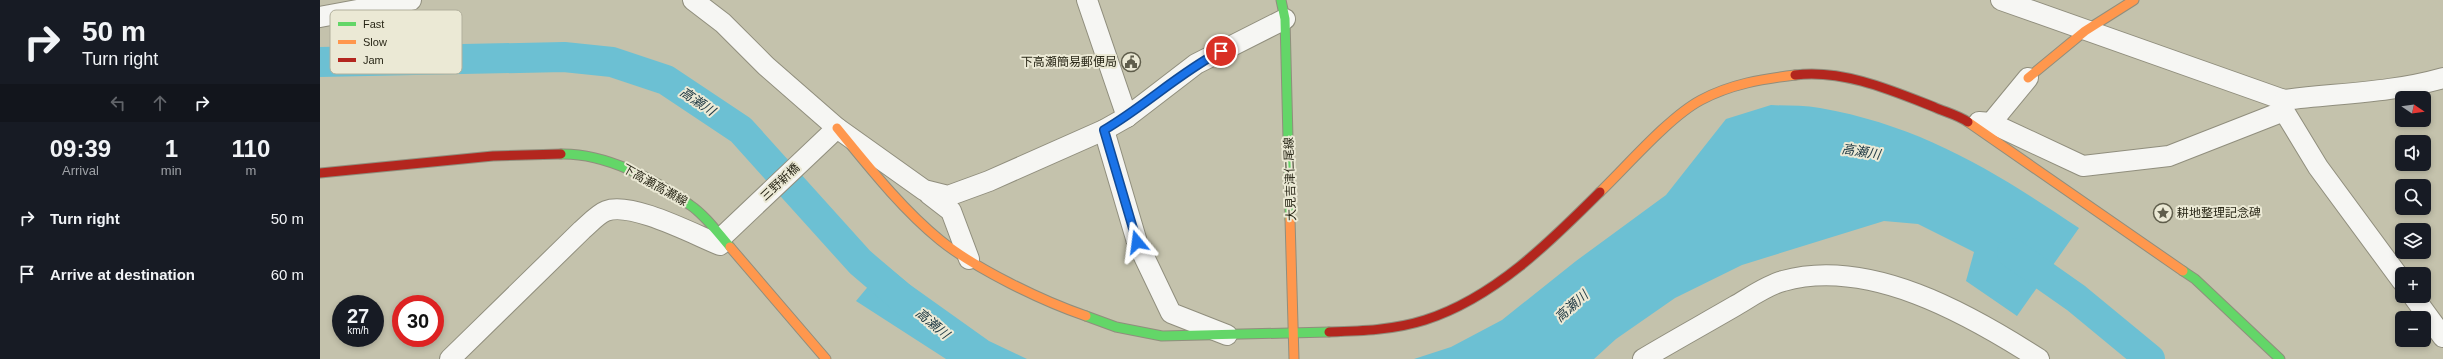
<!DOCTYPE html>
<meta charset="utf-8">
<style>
body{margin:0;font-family:Arial,"Noto Sans JP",sans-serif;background:#20242c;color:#f1f3f6;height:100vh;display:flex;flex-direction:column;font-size:15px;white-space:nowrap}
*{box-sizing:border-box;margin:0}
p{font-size:13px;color:#9ea1a6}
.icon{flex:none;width:22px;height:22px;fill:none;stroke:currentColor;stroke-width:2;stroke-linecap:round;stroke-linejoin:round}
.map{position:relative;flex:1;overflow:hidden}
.drawer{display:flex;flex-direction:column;background:#171b24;width:320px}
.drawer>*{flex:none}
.top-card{background:#171b24;color:#f1f3f6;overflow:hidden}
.needle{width:26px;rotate:103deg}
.controls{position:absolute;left:2075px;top:91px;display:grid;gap:8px}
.controls a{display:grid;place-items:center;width:36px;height:36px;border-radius:6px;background:#171b24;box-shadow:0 2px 6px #0003;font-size:20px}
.speed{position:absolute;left:12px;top:295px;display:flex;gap:8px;font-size:20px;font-weight:700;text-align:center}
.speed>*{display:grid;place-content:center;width:52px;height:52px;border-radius:50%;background:#171b24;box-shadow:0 2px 6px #0003;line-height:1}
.speed small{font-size:10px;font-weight:400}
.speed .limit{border:6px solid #d22;background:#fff;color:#111}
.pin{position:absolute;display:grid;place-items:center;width:34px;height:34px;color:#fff;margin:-17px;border:2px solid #fff;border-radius:50%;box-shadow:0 1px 4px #0007}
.me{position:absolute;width:44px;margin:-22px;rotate:344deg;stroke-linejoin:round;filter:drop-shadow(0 0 3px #0008)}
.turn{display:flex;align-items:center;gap:14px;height:84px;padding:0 16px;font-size:18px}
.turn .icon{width:52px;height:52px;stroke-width:2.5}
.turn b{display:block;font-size:28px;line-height:34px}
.lanes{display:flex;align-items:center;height:38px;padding:0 16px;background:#0003;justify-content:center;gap:20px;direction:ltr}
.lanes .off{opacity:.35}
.eta{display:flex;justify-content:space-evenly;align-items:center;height:68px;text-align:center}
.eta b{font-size:24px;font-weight:800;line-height:28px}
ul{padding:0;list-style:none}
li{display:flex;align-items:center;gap:12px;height:56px;padding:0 16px}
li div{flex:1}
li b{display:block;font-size:15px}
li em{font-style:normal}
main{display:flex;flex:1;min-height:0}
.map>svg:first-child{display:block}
.water{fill:#6cc0d3}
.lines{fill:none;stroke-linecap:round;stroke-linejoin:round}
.river{stroke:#6cc0d3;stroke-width:30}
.street-casing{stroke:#908e7d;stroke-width:22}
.fast-casing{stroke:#908e7d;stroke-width:11}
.slow-casing{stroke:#908e7d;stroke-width:11}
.jam-casing{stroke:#908e7d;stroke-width:11}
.street{stroke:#f6f6f3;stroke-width:20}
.fast{stroke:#63d668;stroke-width:9}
.slow{stroke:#ff974d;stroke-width:9}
.jam{stroke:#b3261e;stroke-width:9}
.route-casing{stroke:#114b97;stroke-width:10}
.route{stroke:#1a73e8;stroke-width:7}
.labels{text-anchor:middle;stroke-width:4;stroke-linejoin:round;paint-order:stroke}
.poi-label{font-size:12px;fill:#292717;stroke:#ebe9d5;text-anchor:end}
.street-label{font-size:12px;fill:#292717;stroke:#ebe9d5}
.water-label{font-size:13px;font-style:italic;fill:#223b45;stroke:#ebe9d5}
.key{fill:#ebe9d5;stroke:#b1af9c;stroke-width:1}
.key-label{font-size:11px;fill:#292717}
</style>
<main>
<section class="drawer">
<div class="top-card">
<div class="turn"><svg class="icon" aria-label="right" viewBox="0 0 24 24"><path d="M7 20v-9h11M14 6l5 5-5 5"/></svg><div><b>50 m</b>Turn right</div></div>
<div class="lanes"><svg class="icon off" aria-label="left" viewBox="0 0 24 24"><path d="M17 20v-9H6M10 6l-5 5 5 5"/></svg><svg class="icon off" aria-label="ahead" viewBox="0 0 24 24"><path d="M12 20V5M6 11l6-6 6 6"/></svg><svg class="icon" aria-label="right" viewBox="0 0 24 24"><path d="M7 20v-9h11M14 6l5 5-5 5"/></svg></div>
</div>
<div class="eta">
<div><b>09:39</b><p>Arrival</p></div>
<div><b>1</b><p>min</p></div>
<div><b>110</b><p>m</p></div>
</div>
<ul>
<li><svg class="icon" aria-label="right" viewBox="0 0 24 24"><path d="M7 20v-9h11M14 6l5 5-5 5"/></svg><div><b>Turn right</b></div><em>50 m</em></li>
<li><svg class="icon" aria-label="arrive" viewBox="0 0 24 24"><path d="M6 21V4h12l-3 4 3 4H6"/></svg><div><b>Arrive at destination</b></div><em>60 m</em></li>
</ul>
</section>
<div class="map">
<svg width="2123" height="359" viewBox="0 0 2123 359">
<rect width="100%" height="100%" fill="#c4c2ac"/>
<g class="water">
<path d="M1451 105C1467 106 1484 105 1500 108 1602 126 1674 171 1759 228L1697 316 1646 281 1654 252 1598 224 1564 221 1422 265 1355 298 1296 339 1274 359H1094L1131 347 1182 320 1256 261 1346 195 1406 119Z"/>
<path d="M566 265 589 284 669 341 707 359H626L536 301Z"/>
</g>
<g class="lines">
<g class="river">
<path d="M0 62 244 57 292 62 346 80 421 130 540 262 588 303"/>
<path d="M1692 253 1756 298 1830 359"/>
</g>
<g class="street-casing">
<g id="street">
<path d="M373 0 403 23 446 66 517 128 604 190 628 196 669 181 784 130 807 117 876 64 965 19"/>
<path d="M767 0 807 117"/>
<path d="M1681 0 1964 100C2018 93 2070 93 2123 78"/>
<path d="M0 17 91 0"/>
<path d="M1964 100V111L1998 167 2082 281"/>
<path d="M1659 122 1671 123 1708 78"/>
<path d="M1671 123 1763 166 1849 156 1964 111"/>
<path d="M784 130 817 242 851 313 907 335"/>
<path d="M609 194 631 211 649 259"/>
<path d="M2093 296 2123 337"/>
<path d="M130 359 262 230C269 224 278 214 286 211 311 201 375 235 400 245L402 237 517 128"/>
<path d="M1323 359C1353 341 1384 324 1415 306 1429 298 1447 285 1463 281 1549 257 1649 314 1719 359"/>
</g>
</g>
<g class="fast-casing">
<g id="fast">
<path d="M961 0 965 19 970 219"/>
<path d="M241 154C285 153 335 179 370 205 385 215 398 233 410 247"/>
<path d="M1863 271 1875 279 1960 359"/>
<path d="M766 316 796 327 842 336 1009 332"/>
</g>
</g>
<g class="slow-casing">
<g id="slow">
<path d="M1708 78 1765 31 1814 0"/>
<path d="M1648 122 1863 271"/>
<path d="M517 128C549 167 581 208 620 240 656 269 722 301 766 316"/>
<path d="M1280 192C1307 166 1349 117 1381 100 1411 84 1442 79 1475 75"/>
<path d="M970 219 974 359"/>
<path d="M410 247 506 359"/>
</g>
</g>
<g class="jam-casing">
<g id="jam">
<path d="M1475 75C1522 69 1571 90 1614 107 1625 112 1638 115 1648 122"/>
<path d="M0 173 173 156 241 154"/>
<path d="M1009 332C1041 331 1074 330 1105 320 1174 298 1230 242 1280 192"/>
</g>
</g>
<use href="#street" class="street"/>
<use href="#fast" class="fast"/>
<use href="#slow" class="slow"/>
<use href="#jam" class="jam"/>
</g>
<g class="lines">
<g class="route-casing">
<path id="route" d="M817 242 784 130C825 106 859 73 901 51"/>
</g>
<use href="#route" class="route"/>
</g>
<defs>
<g id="civic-ring" transform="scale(1)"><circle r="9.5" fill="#ebe9d5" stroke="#5f5d4b" stroke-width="1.5"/><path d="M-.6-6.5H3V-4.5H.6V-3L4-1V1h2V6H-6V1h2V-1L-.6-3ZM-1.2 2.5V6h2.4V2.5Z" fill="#5f5d4b"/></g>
<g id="sight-ring" transform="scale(1)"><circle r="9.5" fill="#ebe9d5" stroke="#5f5d4b" stroke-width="1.5"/><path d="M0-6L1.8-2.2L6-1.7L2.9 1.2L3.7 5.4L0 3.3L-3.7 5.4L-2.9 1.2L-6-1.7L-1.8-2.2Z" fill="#5f5d4b"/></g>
</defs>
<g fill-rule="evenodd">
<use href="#civic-ring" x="811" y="62"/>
<use href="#sight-ring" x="1843" y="213"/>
</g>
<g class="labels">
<g class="poi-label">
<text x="797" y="66">下高瀬簡易郵便局</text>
<text x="1857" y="217" text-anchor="start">耕地整理記念碑</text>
</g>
<g class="street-label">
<text transform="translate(970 179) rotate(-92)" y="4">大見吉津仁尾線</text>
<text transform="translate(460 182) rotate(-43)" y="4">三野新橋</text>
<text transform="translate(335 185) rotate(29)" y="4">下高瀬高瀬線</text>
</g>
<g class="water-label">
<text transform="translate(378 101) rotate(34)" y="5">高瀬川</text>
<text transform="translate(1541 151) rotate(9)" y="5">高瀬川</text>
<text transform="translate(1251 306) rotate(-42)" y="5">高瀬川</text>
<text transform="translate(613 323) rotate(40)" y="5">高瀬川</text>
</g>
</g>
<rect x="10" y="10" width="132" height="64" rx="6" class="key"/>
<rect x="18" y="22" width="18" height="4" fill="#63d668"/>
<rect x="18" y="40" width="18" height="4" fill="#ff974d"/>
<rect x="18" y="58" width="18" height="4" fill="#b3261e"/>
<g class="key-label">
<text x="43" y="28">Fast</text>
<text x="43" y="46">Slow</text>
<text x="43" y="64">Jam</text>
</g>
</svg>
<div class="controls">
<a><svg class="needle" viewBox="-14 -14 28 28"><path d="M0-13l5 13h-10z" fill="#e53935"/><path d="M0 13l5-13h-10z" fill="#9ea1a6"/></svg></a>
<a><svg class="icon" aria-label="sound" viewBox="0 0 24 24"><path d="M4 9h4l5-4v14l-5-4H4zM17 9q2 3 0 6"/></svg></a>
<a><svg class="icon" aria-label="search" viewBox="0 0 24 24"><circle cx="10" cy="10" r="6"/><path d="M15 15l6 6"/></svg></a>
<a><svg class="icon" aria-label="layers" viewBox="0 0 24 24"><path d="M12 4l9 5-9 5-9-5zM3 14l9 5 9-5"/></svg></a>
<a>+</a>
<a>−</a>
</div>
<div class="speed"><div>27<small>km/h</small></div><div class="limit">30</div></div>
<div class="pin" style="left:901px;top:51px;background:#d93025"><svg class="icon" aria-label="arrive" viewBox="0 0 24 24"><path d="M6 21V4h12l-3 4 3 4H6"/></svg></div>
<svg class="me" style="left:817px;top:242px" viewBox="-20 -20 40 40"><path d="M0-17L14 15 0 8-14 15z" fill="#1a73e8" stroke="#fff" stroke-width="4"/></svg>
</div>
</main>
